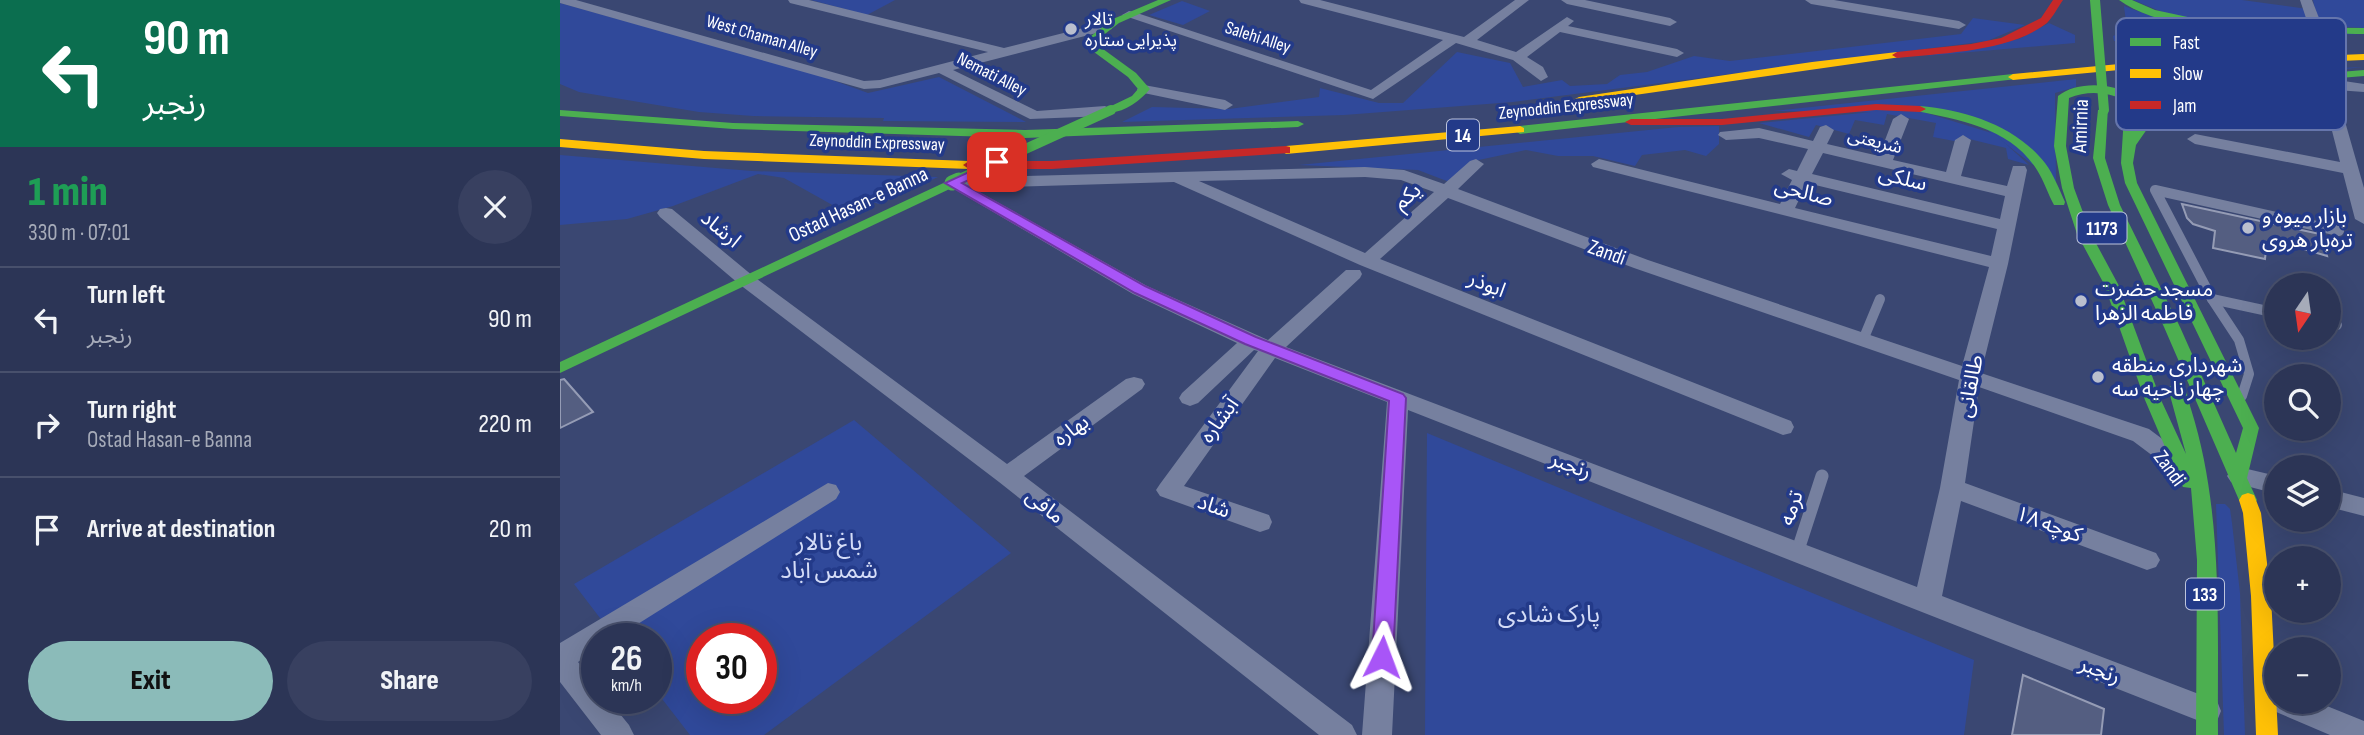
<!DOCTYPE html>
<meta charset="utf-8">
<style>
body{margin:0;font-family:"Sofia Sans Condensed","Noto Sans Arabic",sans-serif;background:#384060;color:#f1f3f6;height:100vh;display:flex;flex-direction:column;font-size:26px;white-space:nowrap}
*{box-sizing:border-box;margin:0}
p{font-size:23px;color:#a6abb9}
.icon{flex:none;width:38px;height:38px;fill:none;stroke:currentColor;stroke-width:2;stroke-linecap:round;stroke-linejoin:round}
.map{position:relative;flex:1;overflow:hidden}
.drawer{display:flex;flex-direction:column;background:#2c3556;width:560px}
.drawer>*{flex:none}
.hud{background:#0b6e4f;color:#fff;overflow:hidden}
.needle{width:46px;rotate:193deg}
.tools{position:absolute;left:1704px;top:273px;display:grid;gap:14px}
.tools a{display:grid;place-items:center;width:77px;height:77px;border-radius:50%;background:#2c3556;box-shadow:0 7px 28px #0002,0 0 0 2px #48506c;font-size:35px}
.speed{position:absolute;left:21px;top:623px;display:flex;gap:14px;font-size:35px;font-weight:700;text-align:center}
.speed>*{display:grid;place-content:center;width:91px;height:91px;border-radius:50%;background:#2c3556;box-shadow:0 7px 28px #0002,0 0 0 2px #48506c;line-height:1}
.speed small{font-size:18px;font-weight:400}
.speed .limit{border:10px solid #d22;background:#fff;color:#111}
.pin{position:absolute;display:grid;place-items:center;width:60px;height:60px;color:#fff;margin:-30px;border-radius:14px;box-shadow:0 4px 10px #0006}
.me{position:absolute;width:77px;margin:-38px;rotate:3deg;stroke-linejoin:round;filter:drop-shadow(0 0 5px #0008)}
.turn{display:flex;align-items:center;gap:24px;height:147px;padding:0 28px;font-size:32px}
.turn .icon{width:91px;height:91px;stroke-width:2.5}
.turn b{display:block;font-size:49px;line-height:60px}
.round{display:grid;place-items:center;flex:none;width:74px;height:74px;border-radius:37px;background:#384060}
.summary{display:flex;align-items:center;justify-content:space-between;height:119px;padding:0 28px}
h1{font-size:42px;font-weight:800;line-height:52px;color:#1e9e55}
.button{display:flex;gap:14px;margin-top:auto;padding:14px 28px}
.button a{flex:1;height:80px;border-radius:42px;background:#8bbbb9;color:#111;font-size:28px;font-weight:800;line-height:80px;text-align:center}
.button a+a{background:#384060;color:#f1f3f6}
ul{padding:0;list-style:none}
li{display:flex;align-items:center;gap:21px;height:105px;padding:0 28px;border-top:2px solid #48506c}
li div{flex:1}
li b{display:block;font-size:26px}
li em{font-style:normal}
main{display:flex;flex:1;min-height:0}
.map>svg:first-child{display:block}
.green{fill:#30499a;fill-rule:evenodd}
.building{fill:#545e81;stroke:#959cb5;stroke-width:2}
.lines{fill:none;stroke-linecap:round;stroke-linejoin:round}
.lane-far1{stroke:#76809f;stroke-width:10}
.lane{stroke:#76809f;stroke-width:13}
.street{fill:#76809f;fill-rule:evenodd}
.fast{fill:#4caf50;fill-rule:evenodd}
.slow{fill:#ffc107;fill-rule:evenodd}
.jam{fill:#c62828;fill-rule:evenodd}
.fast-bridge-far1{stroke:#4caf50;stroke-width:10}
.fast-bridge{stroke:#4caf50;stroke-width:15}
.route{fill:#a855f7;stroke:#6d37a1;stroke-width:2}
.poi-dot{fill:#babfce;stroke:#233a89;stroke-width:2.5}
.labels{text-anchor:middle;stroke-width:7;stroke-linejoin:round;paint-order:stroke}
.far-poi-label{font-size:18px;fill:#fff;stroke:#233a89;text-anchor:start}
.far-street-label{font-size:18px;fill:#fff;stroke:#233a89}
.shield{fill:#233a89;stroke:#bdc4dc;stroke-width:2}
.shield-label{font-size:19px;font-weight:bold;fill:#fff}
.street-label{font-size:21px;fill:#fff;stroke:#233a89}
.poi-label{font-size:21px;fill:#fff;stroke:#233a89;text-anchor:start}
.near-park-label{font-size:24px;fill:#d4dcf7;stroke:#233a89}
.key{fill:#233a89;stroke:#6575ac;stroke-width:2}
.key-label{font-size:19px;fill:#fff}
</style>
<main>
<section class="drawer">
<div class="hud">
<div class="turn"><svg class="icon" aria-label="left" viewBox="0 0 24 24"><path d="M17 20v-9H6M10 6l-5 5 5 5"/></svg><div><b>90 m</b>رنجبر</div></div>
</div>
<div class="summary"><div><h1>1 min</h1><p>330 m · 07:01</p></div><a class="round"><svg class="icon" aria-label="close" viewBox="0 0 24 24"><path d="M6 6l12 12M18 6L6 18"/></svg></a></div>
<ul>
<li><svg class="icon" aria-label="left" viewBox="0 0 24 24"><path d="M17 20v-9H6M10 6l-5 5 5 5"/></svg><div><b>Turn left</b><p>رنجبر</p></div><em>90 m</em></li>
<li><svg class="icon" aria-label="right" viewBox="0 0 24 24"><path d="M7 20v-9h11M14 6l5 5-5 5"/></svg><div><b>Turn right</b><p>Ostad Hasan-e Banna</p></div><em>220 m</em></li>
<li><svg class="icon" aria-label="arrive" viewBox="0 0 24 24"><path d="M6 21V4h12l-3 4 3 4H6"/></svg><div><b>Arrive at destination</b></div><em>20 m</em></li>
</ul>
<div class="button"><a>Exit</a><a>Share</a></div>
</section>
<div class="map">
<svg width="1804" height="735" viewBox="0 0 1804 735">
<rect width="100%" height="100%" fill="#3a4772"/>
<g class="green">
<path d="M251 0H335L307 15Z"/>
<path d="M1573 0H1682L1755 10 1753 0H1804V28L1617 18Z"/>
<path d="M622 1 650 11 623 25 589 15Z"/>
<path d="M0 3 250 72 308 93 379 77 466 122 323 121 324 118 193 116 139 112 19 92 0 84Z"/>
<path d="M1564 6 1586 14 1802 34 1554 41 1553 36 1567 30Z"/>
<path d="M1413 18 1465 25 1427 41 953 102 784 115 562 122 592 107 669 109 759 97 760 88 819 103H843L897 52 950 63 963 87 1002 80 1010 86 1047 84 1060 75 1087 72 1134 56 1170 61 1401 34Z"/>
<path d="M1489 23 1515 35V43L1365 56 1459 39Z"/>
<path d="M1804 67 1641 84 1579 121 1569 89 1560 84 1559 77Z"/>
<path d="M1516 79V87L1495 93 1496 182 1406 114 1213 111Z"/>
<path d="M1322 111 1363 112 1435 134 1469 165 1448 159 1446 148 1405 138 1394 141 1373 137 1376 123 1327 114 1324 125 1295 120 1289 134 1256 125 1249 137 1199 123Z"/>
<path d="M1159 126V144L1146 156 1125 150 1082 155 1075 166 1033 156H998L966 150 914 161 892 183 858 170 739 165 1118 127Z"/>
<path d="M0 155 192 171 378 177 319 204 298 198 276 207 224 178 198 174 113 206 67 219 0 225Z"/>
<path d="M294 420 451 553 204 735H130L96 691V639H56L14 584ZM142 639H201V698H142Z"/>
<path d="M867 433 1414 660 1404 735H865Z"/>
<path d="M1656 504H1665L1670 509 1672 523 1680 593 1685 735H1664Z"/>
</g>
<g class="building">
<path d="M1622 204 1760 234 1767 256 1727 244 1706 250 1705 259 1653 248 1655 231 1633 224 1627 218Z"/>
<path d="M4 379 33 412 0 428V380Z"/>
<path d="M1463 675 1544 709 1541 735H1452Z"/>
</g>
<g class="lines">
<g class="lane-far1">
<path d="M1652 299 1717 313"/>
<path d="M1769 324 1777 325"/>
<path d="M1303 340 1320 299"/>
<path d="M1682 396 1689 374 1679 340 1652 299 1595 190 1779 231"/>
</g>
<path class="lane" d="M1237 553 1262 476"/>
<g class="street">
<path d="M0 0H16L304 81 320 80 428 52 230 3 228 0H249L444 48 547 22 552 23V29L393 70 477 111 545 106 553 111 545 116 470 119 379 73 320 88 304 89 0 3Z"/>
<path d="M739 0H760L904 37 955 0H969L917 40 956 52 1007 17 1014 21 1008 26 1117 49 1124 53 1117 57 1000 32 967 57 983 67 988 77 981 81 953 60 896 43 813 99 562 15 569 11 574 12 811 90 883 40 741 3Z"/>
<path d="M1001 0H1025L1110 18 1117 22 1110 26 1007 4Z"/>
<path d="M1245 0H1274L1399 21 1406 25 1399 29 1251 4Z"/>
<path d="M1740 0H1752L1759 18 1757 21H1747Z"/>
<path d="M1777 80 1804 84V92L1776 90 1804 188V224L1795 219 1783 173 1635 144 1627 139 1635 134 1780 162 1761 88Z"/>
<path d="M584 85 665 100 673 105 665 110 579 92 577 89Z"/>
<path d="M1341 114 1349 119 1333 160 1386 172 1395 140 1403 135 1411 140 1401 176 1447 186 1453 166H1465L1467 170 1448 264 1421 373 1589 429 1609 444 1623 467 1619 473 1611 476 1603 473 1593 456 1573 441 1419 387 1405 483 1596 553 1600 560 1596 567 1587 570 1401 501 1382 596 1657 701 1661 711 1657 721 1647 724 848 410 832 735H802L827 402 715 358 624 486 709 515 712 522 709 529 700 532 600 496 596 490 600 484 698 351 694 350 638 403 630 406 622 403 619 398 622 393 677 343 573 294 384 183 392 178 805 167 844 170 884 184 910 161 916 159 924 164 898 189 1088 260 1402 366 1429 267 1033 167 1031 164 1039 159 1220 204 1232 180 1221 174 1229 169 1237 171 1248 149 1199 138 1166 140 1158 135 1160 132 1199 128 1253 141 1260 127 1266 125 1274 130 1267 144 1319 156 1333 119ZM1263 153 1445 196 1440 219 1252 174ZM805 177 841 180 874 192 805 253 639 181ZM614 182 800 265 1223 435 1231 433 1234 427 1231 421 820 259 888 198 1074 268 1399 380 1380 488 1357 587 726 347 800 278 802 274 800 270H786L708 340 587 286 412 188ZM1247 183 1437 229 1431 256 1235 208Z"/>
<path d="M106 208 112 209 193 276 447 464 566 379 574 377 582 379 585 384 582 389 464 476 792 725 797 735H759L439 482 179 284 100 217 97 213 100 209Z"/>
<path d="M1679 467 1717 476V494L1671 482 1667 476 1671 470Z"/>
<path d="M268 483 276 485 280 492 276 499 54 639H37V650L18 662 37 685V698H47L69 725 74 735H41L0 682V643Z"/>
<path d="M1769 489 1804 498V516L1769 507Z"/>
<path d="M1717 692V702H1757L1804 721V735H1770L1714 711 1710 702Z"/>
</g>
<g class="fast">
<path d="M598 0H611L559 23 541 37 543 49 576 73 590 89C580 101 563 114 547 112V108L572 96 578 89 568 77 534 52 531 36 553 19Z"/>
<path d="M1559 0H1572L1595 10 1651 22 1712 27 1804 28V34C1742 33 1609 38 1559 0Z"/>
<path d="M1804 70V76L1682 86 1613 100 1601 109 1576 145 1573 163 1577 183 1699 428 1687 478 1697 500 1694 505 1688 507 1682 505 1679 500 1604 327 1548 205 1533 158 1538 110 1548 108 1545 158 1560 205 1620 327 1676 453 1683 428 1565 183 1561 163 1565 100C1547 92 1528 90 1509 98L1506 146 1514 188 1531 234 1558 284 1601 400 1626 454 1608 388 1616 382C1627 385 1628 399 1631 409 1664 514 1657 626 1658 735H1636L1637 560 1631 488 1623 487 1620 482 1585 400 1544 284 1517 234 1502 188 1494 146 1498 96C1518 80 1557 83 1577 98L1576 128 1593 105 1605 95 1682 80Z"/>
<path d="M1453 74 1458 77 1457 79 960 134 954 130 960 126Z"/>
<path d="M1360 106C1406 110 1456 126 1485 163 1494 175 1499 189 1505 202L1504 205H1494C1488 194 1484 181 1477 170 1451 128 1400 120 1356 111L1354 109Z"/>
<path d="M0 110 173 123 465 130 738 121 744 124 738 127 465 138 173 129 0 116Z"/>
<path d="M392 179 398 183 396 186 0 373V362Z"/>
</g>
<g class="slow">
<path d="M1337 52 1341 53V57L1019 103 1013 100 1019 97 1252 62Z"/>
<path d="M1804 54V60L1559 70 1453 80 1448 77 1453 74 1559 64Z"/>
<path d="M960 126 964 128V132L726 154 720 150 726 146Z"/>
<path d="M0 139 144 151 409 161 415 165 409 169 144 159 0 147Z"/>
<path d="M1688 493 1694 495 1701 513 1711 596 1718 735H1696L1691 596 1683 513 1679 500 1682 495Z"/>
</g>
<g class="jam">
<path d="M1493 0H1503C1498 7 1493 17 1487 23 1450 52 1382 53 1337 58L1332 55 1337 52 1411 44 1441 38 1481 18Z"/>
<path d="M1316 104 1360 106 1366 109 1360 112 1316 110 1162 125H1071L1065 122 1071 119H1162Z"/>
<path d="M726 146 730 147V153L492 169H409L403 165 409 161H492Z"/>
</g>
<g class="fast-bridge-far1">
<path d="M1535 0 1544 110"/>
<path d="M395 181 551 110"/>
</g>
<path class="fast-bridge" d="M392 183 399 180"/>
</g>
<path class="route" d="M437 159 444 162 442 165 402 183 585 286 696 337 843 394 846 398 833 657 830 664 822 666 815 664 812 657 829 401 685 344 575 293 385 183Z"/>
<g class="poi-dot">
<circle cx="511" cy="29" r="7"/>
<circle cx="1688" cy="228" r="7"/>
<circle cx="1521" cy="301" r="7"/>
<circle cx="1538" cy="377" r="7"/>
</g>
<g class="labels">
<g class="far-poi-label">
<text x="525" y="25">تالار<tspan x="525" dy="21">پذیرایی ستاره</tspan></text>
</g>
<g class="far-street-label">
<text transform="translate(202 36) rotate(16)" y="6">West Chaman Alley</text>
<text transform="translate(698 37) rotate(18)" y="6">Salehi Alley</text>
<text transform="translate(432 74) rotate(27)" y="6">Nemati Alley</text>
<text transform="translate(1006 106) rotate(-6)" y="6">Zeynoddin Expressway</text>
<text transform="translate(1315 141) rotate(14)" y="6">شریعتی</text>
<text transform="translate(317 142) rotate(2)" y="6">Zeynoddin Expressway</text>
</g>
<g class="shield">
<rect x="887" y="119.5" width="32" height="31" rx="5"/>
<rect x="1517.5" y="212.5" width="49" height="31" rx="5"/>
<rect x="1626" y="578.5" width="38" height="31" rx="5"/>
</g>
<g class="shield-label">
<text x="903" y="142">14</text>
<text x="1542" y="235">1173</text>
<text x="1645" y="601">133</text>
</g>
<g class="street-label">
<text transform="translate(1520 126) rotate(-88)" y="7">Amirnia</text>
<text transform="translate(1343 178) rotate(14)" y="7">سلکی</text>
<text transform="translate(1244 192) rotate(14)" y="7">صالحی</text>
<text transform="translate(847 196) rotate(-41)" y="7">یکم</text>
<text transform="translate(298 204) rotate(-25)" y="7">Ostad Hasan-e Banna</text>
<text transform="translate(161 229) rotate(40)" y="7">ارشاد</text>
<text transform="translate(1047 252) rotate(20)" y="7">Zandi</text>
<text transform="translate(927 284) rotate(22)" y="7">ابوذر</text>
<text transform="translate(1410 386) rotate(-79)" y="7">طالقانی</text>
<text transform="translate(659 420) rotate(-54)" y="7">آبشاره</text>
<text transform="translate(511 430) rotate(-36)" y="7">بهاره</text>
<text transform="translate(1011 465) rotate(21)" y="7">رنجبر</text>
<text transform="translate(1610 468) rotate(54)" y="7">Zandi</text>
<text transform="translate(485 506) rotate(38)" y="7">مافی</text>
<text transform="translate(654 506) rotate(19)" y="7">شاد</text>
<text transform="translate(1231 508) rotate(-72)" y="7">ترمه</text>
<text transform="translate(1489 524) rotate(20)" y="7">کوچه ۱۸</text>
<text transform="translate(1540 670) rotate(21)" y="7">رنجبر</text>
</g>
<g class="poi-label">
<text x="1702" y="223">بازار میوه و<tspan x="1702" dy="24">تره‌بار هروی</tspan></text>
<text x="1535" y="296">مسجد حضرت<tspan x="1535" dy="24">فاطمه الزهرا</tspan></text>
<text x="1552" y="372">شهرداری منطقه<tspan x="1552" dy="24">چهار ناحیه سه</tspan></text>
</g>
<g class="near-park-label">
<text x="269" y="550">باغ تالار<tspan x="269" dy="28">شمس آباد</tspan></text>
<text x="989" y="622">پارک شادی</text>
</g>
</g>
<rect x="1556" y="18" width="230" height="112" rx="10" class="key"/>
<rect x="1570" y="38" width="31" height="8" fill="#4caf50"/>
<rect x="1570" y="69" width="31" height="9" fill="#ffc107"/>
<rect x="1570" y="101" width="31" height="8" fill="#c62828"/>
<g class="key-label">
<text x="1613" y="49">Fast</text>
<text x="1613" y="80">Slow</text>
<text x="1613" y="112">Jam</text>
</g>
</svg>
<div class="tools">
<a><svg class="needle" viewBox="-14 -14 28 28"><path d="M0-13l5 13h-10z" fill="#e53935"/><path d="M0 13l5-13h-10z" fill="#a6abb9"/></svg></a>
<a><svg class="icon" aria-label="search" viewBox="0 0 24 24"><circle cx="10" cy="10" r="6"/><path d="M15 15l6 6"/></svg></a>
<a><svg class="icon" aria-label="layers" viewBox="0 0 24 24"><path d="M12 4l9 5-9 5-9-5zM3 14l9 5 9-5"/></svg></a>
<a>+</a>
<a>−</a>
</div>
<div class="speed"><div>26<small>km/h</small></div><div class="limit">30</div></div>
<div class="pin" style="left:437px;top:162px;background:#d93025"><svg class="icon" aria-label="arrive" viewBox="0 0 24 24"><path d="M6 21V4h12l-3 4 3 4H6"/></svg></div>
<svg class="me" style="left:822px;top:657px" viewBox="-20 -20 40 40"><path d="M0-17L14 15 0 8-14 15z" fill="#a855f7" stroke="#fff" stroke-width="4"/></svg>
</div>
</main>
